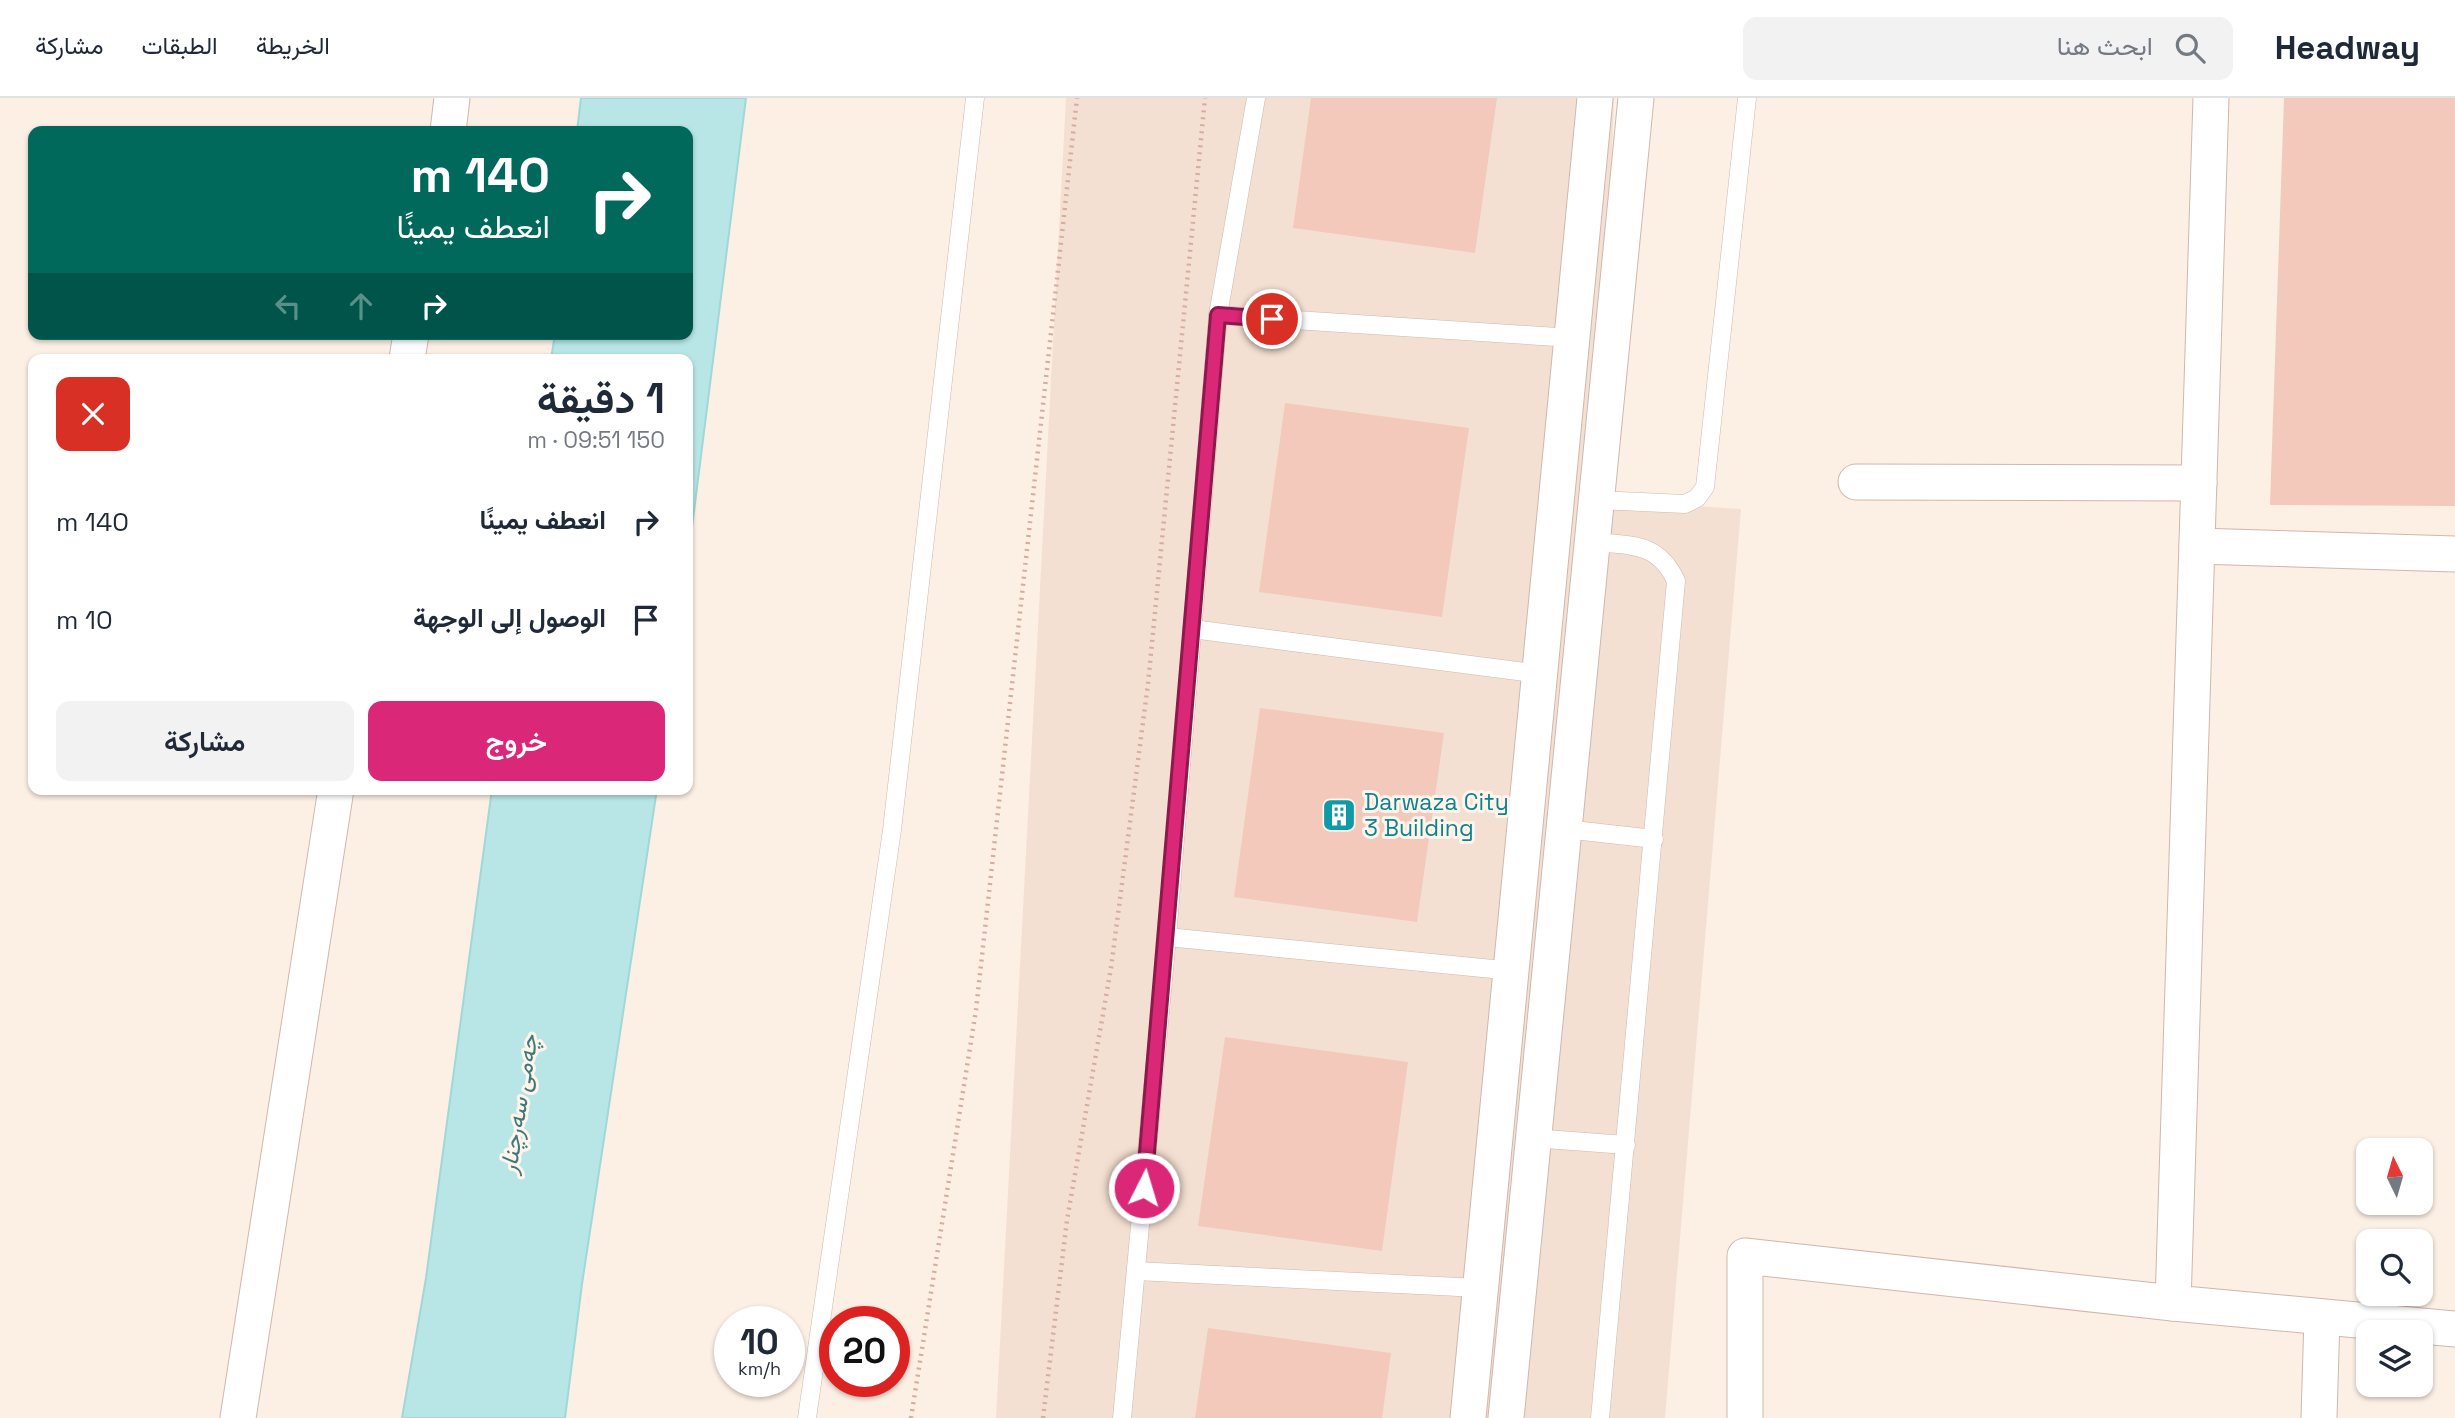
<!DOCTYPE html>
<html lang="ar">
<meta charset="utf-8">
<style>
body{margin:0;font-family:"Space Grotesk",Vazirmatn,sans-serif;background:#f2f2f3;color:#1f2937;direction:rtl;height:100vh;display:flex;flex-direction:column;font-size:26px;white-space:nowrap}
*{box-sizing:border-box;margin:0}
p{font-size:23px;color:#747a83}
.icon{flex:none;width:38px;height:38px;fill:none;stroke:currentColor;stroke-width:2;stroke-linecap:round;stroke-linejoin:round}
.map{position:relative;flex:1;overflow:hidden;direction:ltr}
.panel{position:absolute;left:28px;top:256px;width:665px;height:441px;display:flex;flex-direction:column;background:#fff;border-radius:14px;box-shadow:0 2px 5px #0004;direction:rtl}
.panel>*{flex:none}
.banner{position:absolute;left:28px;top:28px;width:665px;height:214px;border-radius:14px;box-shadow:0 2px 5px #0004;direction:rtl;background:#00695c;color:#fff;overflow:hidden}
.needle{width:46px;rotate:355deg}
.tools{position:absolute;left:2356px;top:1040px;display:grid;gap:14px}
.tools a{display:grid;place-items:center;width:77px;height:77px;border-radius:14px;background:#fff;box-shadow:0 2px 5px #0004;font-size:35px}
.speed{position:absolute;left:714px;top:1208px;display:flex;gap:14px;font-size:35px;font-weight:700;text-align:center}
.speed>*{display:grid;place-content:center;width:91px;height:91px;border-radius:50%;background:#fff;box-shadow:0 2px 5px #0004;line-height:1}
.speed small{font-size:18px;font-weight:400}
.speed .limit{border:10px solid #d22;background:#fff;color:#111}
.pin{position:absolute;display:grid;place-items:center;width:60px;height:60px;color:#fff;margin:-30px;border:4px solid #fff;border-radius:50%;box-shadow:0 2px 7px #0007}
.me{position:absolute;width:77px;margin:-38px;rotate:5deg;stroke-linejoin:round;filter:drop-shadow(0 0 5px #0008)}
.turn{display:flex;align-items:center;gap:24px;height:147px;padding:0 28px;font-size:32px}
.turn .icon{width:91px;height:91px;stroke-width:2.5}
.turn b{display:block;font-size:49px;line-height:60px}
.lanes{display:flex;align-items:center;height:66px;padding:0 28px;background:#0003;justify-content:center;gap:35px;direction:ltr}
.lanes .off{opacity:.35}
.round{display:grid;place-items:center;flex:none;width:74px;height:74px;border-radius:14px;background:#f2f2f3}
.summary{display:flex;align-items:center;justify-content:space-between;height:119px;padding:0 28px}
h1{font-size:42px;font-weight:600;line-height:52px}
.action{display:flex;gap:14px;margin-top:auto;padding:14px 28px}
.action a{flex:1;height:80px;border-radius:14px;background:#db2777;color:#fff;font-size:28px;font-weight:600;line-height:80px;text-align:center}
.action a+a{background:#f2f2f3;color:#1f2937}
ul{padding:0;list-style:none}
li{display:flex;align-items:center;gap:21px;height:98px;padding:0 28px}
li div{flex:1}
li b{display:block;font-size:26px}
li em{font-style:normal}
header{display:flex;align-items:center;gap:42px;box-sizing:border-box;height:98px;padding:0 35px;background:#fff;border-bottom:2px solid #e0e1e3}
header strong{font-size:33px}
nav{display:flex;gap:38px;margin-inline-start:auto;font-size:24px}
.search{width:490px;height:63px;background:#f2f2f3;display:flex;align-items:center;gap:18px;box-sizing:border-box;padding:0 24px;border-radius:14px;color:#747a83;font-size:26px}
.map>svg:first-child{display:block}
.residential{fill:#f4e0d2}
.water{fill:#b8e6e6;stroke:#9fd8d8;stroke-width:2}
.building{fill:#f2c9bb}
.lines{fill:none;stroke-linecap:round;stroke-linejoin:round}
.lane-casing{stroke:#d0b7ad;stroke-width:19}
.street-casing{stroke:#d0b7ad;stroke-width:37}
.path{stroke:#d7ac9f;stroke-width:4.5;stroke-dasharray:2 5;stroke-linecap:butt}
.lane{stroke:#fff;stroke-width:18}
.street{stroke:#fff;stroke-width:35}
.route-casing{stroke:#8e194d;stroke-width:18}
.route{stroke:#db2777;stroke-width:12}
.labels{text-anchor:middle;stroke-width:6;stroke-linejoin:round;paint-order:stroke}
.culture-label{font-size:23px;fill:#0d838f;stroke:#fff4ea;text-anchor:start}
.water-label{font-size:24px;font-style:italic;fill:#3d797a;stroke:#fff4ea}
</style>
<header>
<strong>Headway</strong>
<div class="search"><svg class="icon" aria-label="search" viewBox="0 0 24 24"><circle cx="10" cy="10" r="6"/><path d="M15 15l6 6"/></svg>ابحث هنا</div>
<nav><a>الخريطة</a><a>الطبقات</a><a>مشاركة</a></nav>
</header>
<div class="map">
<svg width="2455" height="1320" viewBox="0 0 2455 1320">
<rect width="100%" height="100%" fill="#fcefe4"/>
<path class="residential" d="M1066 0H1614L1598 402 1741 411 1665 1320H996Z"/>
<g class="water">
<path d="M581 0H746L688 461V261H551L555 236H688V33H577Z"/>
<path d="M492 691H657L582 1186 565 1320H402L426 1180Z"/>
</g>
<g class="building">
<path d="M1311 0H1497L1475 155 1293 130Z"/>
<path d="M2284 0H2455V408L2270 407Z"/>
<path d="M1285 305 1469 330 1442 519 1259 494Z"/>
<path d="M1260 610 1444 635 1417 824 1234 799Z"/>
<path d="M1225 939 1408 964 1382 1153 1198 1128Z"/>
<path d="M1208 1230 1391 1255 1382 1320H1195Z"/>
</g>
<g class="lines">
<g class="lane-casing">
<g id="lane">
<path d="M1218 217 1572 240"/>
<path d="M1598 402 1685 406 1697 400 1705 389 1747 0"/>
<path d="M1594 444C1632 448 1658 444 1676 483L1600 1320"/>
<path d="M1192 531 1541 576"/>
<path d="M1565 731 1654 741"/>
<path d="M1167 839 1513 873"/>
<path d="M1532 1040 1626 1047"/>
<path d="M1136 1173 1479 1190"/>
<path d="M807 1320 892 732 975 0"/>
<path d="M1122 1320 1167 839 1218 217 1256 0"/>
</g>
</g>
<g class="street-casing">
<g id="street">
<path d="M2211 0 2173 1205 2455 1231"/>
<path d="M448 33 452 0"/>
<path d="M407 261 411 236"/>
<path d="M1856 384 2199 385"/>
<path d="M2197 448 2455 456"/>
<path d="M238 1320 336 691"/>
<path d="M1468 1320 1595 0"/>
<path d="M1506 1320 1636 0"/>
<path d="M1745 1320V1158L2173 1205"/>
<path d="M2319 1320 2322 1219"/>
</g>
</g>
<g class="path">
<path d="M911 1320 976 912 1077 0"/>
<path d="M1043 1320 1067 1122 1111 870 1148 586 1205 0"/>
</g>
<use href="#lane" class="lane"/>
<use href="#street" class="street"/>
</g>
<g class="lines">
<g class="route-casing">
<path id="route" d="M1144 1090 1218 217 1272 221"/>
</g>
<use href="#route" class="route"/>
</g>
<defs>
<g id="building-square" transform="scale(1.75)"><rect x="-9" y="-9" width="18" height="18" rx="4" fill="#0f9aa8" stroke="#fff4ea"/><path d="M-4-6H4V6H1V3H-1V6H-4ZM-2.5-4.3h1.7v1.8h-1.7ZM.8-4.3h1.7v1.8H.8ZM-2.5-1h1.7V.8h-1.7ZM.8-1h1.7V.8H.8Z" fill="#fff"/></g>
</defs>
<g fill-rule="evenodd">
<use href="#building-square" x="1339" y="717"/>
</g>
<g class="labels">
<g class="culture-label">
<text x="1364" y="712">Darwaza City<tspan x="1364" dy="26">3 Building</tspan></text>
</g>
<g class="water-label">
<text transform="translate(519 1006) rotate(-81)" y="8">چەمی سەرچنار</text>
</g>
</g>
</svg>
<div class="tools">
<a><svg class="needle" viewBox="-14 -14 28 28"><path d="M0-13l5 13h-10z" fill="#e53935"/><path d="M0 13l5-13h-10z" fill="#747a83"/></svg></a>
<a><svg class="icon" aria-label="search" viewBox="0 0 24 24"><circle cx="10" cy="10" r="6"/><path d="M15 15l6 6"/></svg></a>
<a><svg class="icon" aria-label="layers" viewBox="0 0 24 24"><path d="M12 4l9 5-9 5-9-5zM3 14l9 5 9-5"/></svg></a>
</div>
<div class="speed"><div>10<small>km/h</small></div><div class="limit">20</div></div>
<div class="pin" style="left:1272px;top:221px;background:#d93025"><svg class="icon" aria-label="arrive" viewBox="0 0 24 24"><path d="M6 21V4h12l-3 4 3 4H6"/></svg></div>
<svg class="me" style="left:1144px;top:1090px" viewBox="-20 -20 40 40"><circle r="17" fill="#db2777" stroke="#fff" stroke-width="3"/><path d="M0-11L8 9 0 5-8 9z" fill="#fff"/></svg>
<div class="banner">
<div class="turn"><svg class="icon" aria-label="right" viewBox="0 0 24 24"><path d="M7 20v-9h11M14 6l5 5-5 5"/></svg><div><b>140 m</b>انعطف يمينًا</div></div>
<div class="lanes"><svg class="icon off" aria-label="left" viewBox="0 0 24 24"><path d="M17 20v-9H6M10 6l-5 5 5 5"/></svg><svg class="icon off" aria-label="ahead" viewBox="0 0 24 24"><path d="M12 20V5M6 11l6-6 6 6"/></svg><svg class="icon" aria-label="right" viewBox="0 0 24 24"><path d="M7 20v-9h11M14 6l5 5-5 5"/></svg></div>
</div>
<section class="panel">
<div class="summary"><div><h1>1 دقيقة</h1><p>150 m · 09:51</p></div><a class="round" style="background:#d93025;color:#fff"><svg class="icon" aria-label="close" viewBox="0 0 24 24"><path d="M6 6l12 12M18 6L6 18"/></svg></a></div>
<ul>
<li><svg class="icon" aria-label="right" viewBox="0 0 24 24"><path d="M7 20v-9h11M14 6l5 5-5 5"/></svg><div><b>انعطف يمينًا</b></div><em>140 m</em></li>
<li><svg class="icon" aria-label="arrive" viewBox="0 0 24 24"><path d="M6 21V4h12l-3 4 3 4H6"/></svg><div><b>الوصول إلى الوجهة</b></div><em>10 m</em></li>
</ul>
<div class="action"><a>خروج</a><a>مشاركة</a></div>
</section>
</div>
